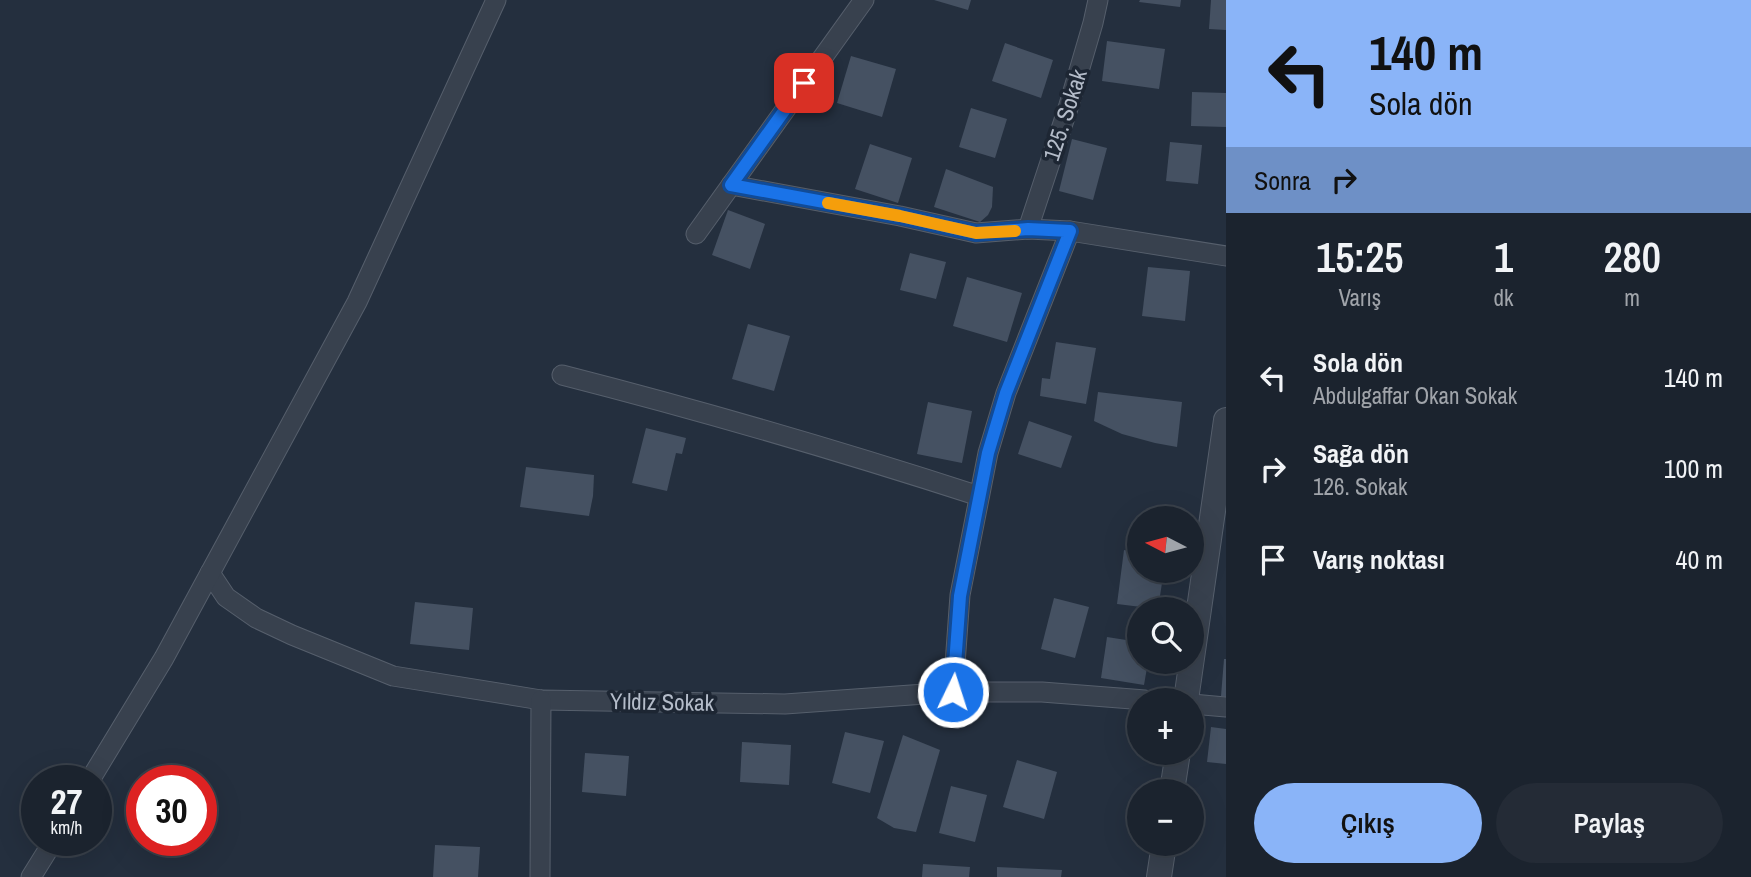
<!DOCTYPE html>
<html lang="tr">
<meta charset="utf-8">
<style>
body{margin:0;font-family:"Archivo Narrow",sans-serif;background:#242b36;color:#f1f3f6;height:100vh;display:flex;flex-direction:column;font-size:26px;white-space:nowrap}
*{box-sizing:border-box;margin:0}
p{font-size:23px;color:#a0a4aa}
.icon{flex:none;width:38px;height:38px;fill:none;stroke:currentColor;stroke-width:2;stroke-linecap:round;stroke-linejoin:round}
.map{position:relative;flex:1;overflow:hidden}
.side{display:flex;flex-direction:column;background:#1b232e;width:525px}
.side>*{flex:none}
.banner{background:#8ab4f8;color:#111;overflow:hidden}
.needle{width:46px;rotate:276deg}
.tools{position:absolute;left:1127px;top:506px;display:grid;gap:14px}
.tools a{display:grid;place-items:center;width:77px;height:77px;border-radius:50%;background:#1b232e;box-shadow:0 7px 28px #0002,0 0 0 2px #39404a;font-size:35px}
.speed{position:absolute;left:21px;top:765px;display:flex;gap:14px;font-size:35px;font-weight:700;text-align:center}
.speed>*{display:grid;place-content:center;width:91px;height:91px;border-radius:50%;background:#1b232e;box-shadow:0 7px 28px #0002,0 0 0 2px #39404a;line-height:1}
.speed small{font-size:18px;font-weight:400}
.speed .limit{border:10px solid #d22;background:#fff;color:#111}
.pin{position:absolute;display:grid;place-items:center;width:60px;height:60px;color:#fff;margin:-30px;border-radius:14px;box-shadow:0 4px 10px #0006}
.me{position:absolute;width:77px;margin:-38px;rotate:4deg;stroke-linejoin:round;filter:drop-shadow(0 0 5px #0008)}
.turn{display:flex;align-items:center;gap:24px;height:147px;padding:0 28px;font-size:32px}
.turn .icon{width:91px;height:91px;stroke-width:2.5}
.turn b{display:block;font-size:49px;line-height:60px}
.then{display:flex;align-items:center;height:66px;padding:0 28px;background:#0003;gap:14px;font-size:26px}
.eta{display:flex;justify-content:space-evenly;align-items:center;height:119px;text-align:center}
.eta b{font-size:42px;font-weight:600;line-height:49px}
.button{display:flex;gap:14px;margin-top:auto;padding:14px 28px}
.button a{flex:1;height:80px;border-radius:42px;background:#8ab4f8;color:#111;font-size:28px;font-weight:600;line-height:80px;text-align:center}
.button a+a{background:#242b36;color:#f1f3f6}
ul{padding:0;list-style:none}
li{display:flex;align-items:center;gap:21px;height:91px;padding:0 28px}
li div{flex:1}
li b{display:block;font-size:26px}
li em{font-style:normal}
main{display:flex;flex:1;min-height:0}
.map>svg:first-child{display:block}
.building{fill:#455162}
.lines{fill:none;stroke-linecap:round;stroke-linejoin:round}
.minor-casing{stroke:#565f6c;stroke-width:21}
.tertiary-casing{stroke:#565f6c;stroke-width:26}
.minor{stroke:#38414e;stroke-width:19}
.tertiary{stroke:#38414e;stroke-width:24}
.route-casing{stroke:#114b97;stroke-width:18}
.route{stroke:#1a73e8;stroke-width:12}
.slow{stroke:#f59e0b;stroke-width:12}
.labels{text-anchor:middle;stroke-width:7;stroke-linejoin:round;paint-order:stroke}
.street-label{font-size:23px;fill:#b4bcc9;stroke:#1d2633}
</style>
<main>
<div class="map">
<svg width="1226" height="877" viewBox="0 0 1226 877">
<rect width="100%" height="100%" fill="#242f3e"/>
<g class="building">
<path d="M934 0H971L968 10Z"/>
<path d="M1140 0H1181L1180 7 1139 2Z"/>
<path d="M1211 0H1226V30L1209 29Z"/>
<path d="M1107 41 1165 49 1159 89 1102 81Z"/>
<path d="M1005 43 1053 60 1041 98 992 81Z"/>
<path d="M851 56 896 69 882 117 837 103Z"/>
<path d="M1192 92 1226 93V127L1191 126Z"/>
<path d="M971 108 1007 119 995 158 959 147Z"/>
<path d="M1072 139 1107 148 1093 200 1059 191Z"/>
<path d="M1170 142 1202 145 1198 184 1166 181Z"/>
<path d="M870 144 912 158 898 203 855 189Z"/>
<path d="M946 169 993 187 992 207 988 215 980 222 934 207Z"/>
<path d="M728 210 765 224 750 269 712 255Z"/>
<path d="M910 253 946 262 936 299 900 290Z"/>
<path d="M1148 267 1190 271 1185 321 1142 316Z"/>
<path d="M967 277 1022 293 1007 342 953 326Z"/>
<path d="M748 324 790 336 774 391 732 379Z"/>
<path d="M1056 342 1096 348 1086 404 1040 396 1042 378 1050 379Z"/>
<path d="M1098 392 1182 402 1177 447 1155 443 1122 434 1094 421Z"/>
<path d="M928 402 972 411 962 463 917 454Z"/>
<path d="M1029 421 1072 436 1061 468 1018 454Z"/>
<path d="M646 428 686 438 682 454 676 453 667 491 632 483Z"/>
<path d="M526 467 594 475 593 496 589 516 520 507Z"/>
<path d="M1124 550 1139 553V570H1164L1158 609 1117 604Z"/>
<path d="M1054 598 1089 607 1075 658 1041 649Z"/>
<path d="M415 602 473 608 469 650 410 644Z"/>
<path d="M1107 637 1139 642V662H1148L1144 685 1101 678Z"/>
<path d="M1224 659H1226V697L1221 696Z"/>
<path d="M1211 727 1226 729V764L1207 762Z"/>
<path d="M845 732 884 741 870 793 832 783Z"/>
<path d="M903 735 940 750 916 832 894 828 877 818Z"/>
<path d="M742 742 791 745 789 785 740 782Z"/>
<path d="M585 753 629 756 626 796 582 792Z"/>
<path d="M1017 760 1057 772 1044 819 1003 807Z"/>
<path d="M951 786 987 795 975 842 939 833Z"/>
<path d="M435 845 480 847 478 877H433Z"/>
<path d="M923 864 970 867 969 877H922Z"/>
<path d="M997 867 1062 870 1061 877H997Z"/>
</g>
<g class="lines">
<g class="minor-casing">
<g id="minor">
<path d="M731 185 900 216 976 233 1028 229 1070 231 1226 256"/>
<path d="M1028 229 1069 105 1093 23 1098 0"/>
<path d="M696 234 864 0"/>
<path d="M562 375C703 411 840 451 979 496"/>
<path d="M210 573 226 597 256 618 292 635 393 676 541 700 785 704 953 692H1042L1145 700"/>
<path d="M953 692 960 595 988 453 1006 393 1070 231"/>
<path d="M1192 704 1226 707"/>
<path d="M90 780 164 658 357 302 496 0"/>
<path d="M31 877 54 840"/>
<path d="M540 877 541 700"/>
</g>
</g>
<g class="tertiary-casing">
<g id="tertiary">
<path d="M1186 700 1226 420"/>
<path d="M1172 791 1178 752"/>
<path d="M1159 877 1164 844"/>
</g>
</g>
<use href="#minor" class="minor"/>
<use href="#tertiary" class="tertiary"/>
</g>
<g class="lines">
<g class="route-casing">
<path id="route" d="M804 83 731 185 900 216 976 233 1028 229 1070 231 1006 393 988 453 960 596 953 692"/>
</g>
<use href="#route" class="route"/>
<path class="slow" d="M828 203 900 216 976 233 1015 231"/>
</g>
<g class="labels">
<g class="street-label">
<text transform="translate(1065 115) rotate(-72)" y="8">125. Sokak</text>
<text transform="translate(662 702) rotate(1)" y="8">Yıldız Sokak</text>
</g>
</g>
</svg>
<div class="tools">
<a><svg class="needle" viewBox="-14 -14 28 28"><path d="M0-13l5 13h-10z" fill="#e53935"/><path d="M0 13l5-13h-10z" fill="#a0a4aa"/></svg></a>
<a><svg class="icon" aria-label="search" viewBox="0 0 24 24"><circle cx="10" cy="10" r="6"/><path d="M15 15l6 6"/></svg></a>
<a>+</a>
<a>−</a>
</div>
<div class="speed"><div>27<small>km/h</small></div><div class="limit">30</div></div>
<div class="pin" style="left:804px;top:83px;background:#d93025"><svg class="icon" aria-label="arrive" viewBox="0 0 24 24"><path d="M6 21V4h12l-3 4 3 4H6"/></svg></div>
<svg class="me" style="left:953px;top:692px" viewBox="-20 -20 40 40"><circle r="17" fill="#1a73e8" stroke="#fff" stroke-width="3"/><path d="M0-11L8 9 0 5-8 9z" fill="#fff"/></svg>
</div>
<section class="side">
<div class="banner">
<div class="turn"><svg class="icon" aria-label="left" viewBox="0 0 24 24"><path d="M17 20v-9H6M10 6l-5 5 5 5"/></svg><div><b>140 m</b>Sola dön</div></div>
<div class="then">Sonra<svg class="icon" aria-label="right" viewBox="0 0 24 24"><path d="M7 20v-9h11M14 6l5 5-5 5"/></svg></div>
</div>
<div class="eta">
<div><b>15:25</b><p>Varış</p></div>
<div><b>1</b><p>dk</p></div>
<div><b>280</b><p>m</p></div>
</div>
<ul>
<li><svg class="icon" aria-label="left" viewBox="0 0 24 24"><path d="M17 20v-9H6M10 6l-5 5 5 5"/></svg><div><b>Sola dön</b><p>Abdulgaffar Okan Sokak</p></div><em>140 m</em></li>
<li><svg class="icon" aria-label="right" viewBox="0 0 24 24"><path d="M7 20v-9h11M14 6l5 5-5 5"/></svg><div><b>Sağa dön</b><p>126. Sokak</p></div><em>100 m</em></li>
<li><svg class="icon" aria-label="arrive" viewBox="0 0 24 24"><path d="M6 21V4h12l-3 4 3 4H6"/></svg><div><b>Varış noktası</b></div><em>40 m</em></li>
</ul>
<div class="button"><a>Çıkış</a><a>Paylaş</a></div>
</section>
</main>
